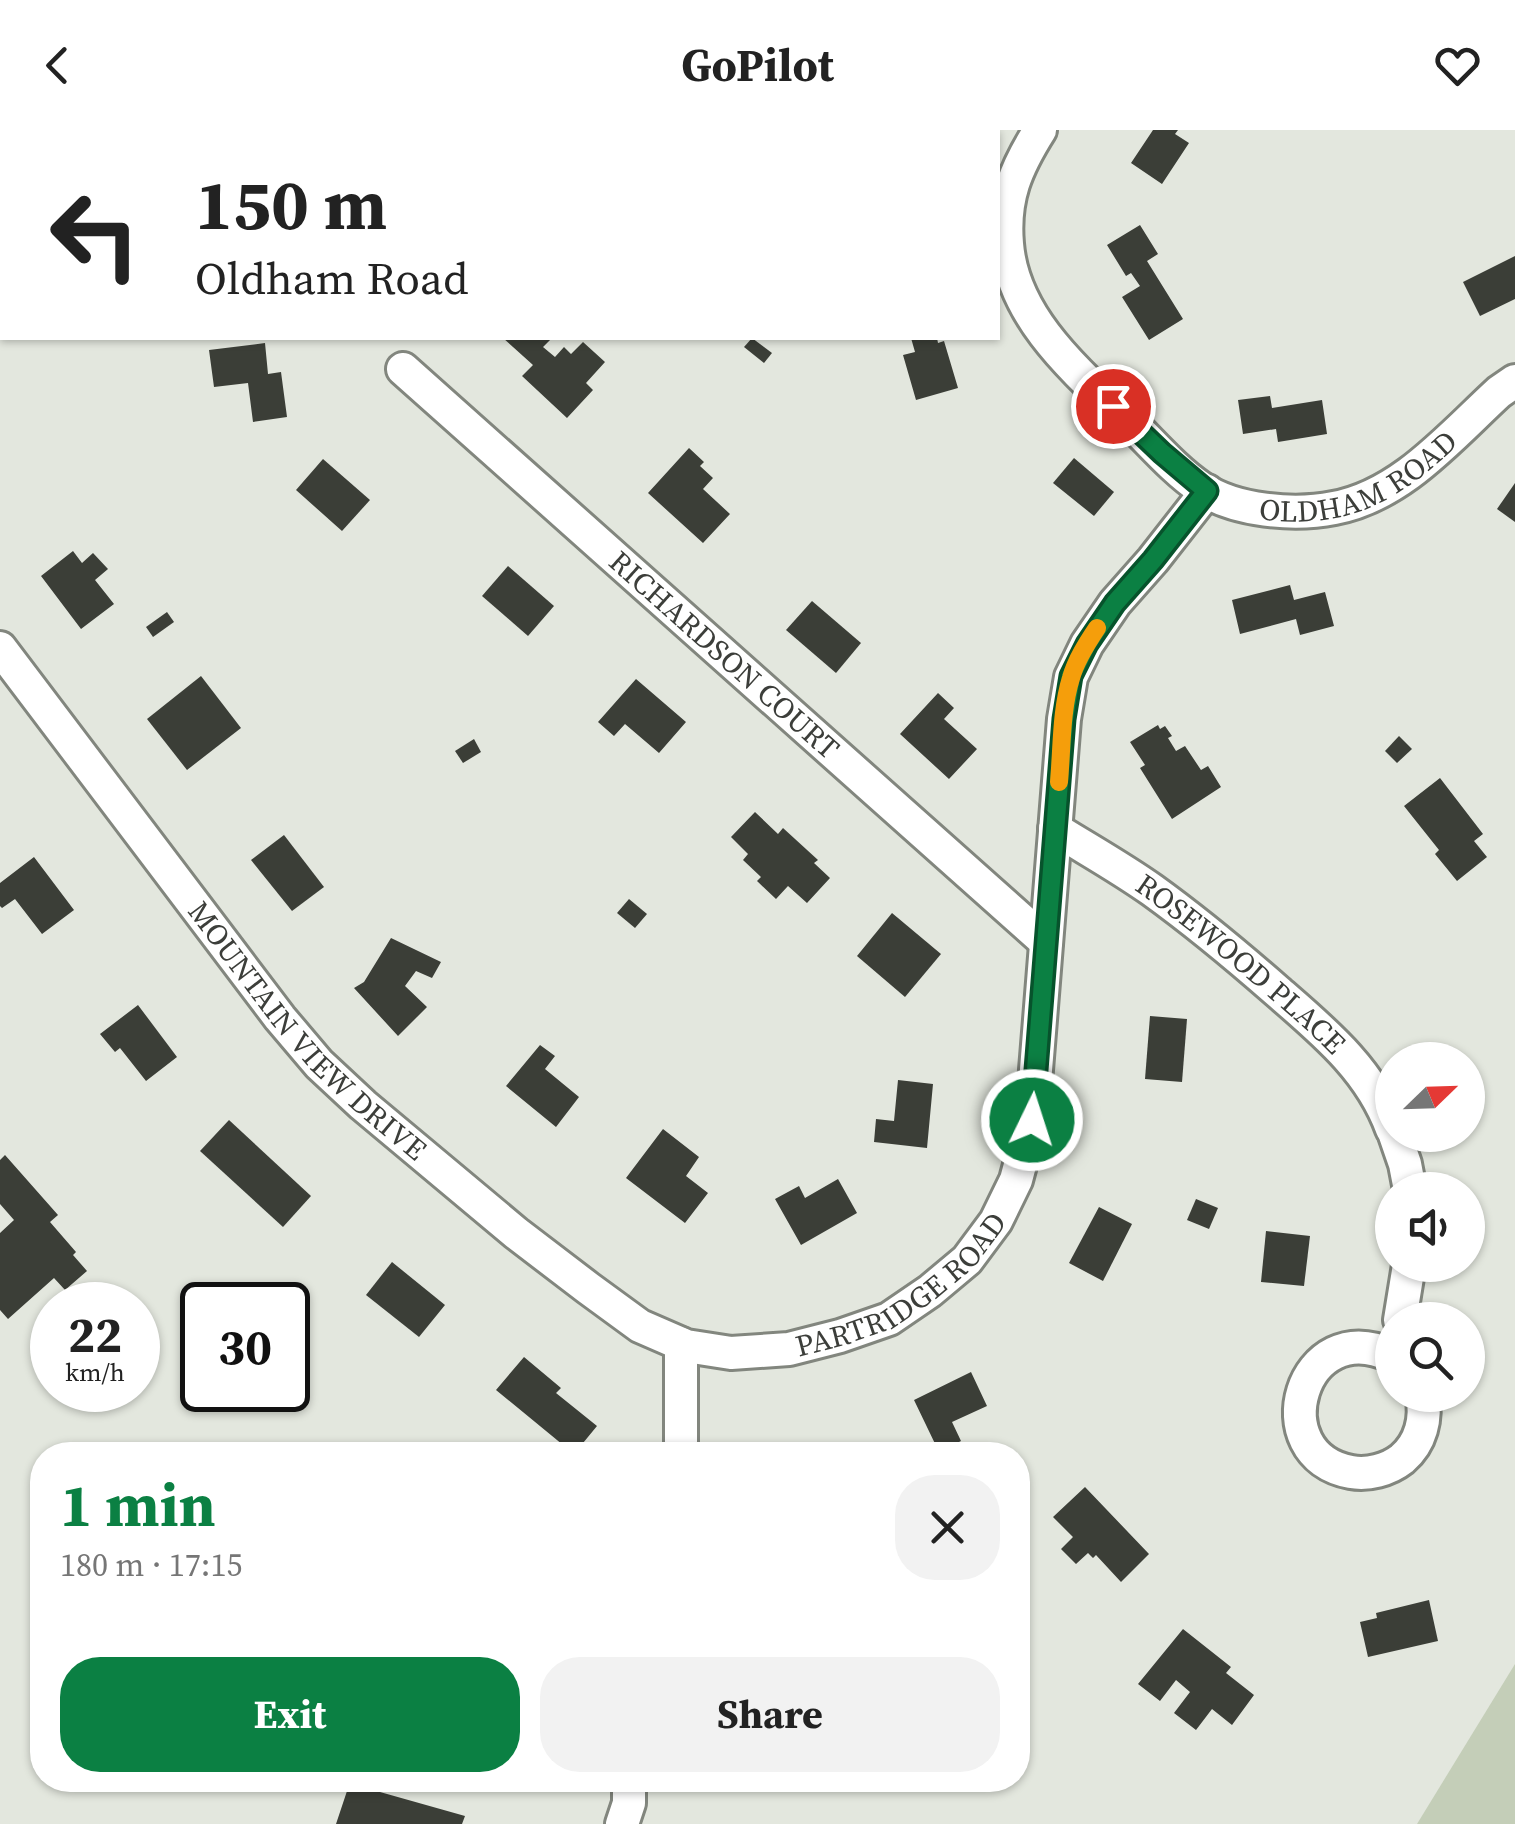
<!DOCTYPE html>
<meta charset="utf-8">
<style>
body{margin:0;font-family:"Source Serif 4",serif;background:#f2f2f2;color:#222;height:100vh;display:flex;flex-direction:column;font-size:38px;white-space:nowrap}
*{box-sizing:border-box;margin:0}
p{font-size:32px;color:#767676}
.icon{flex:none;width:55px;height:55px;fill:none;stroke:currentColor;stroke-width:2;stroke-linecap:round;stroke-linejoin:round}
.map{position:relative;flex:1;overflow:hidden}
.details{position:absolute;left:30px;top:1312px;width:1000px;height:350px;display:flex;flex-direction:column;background:#fff;border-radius:40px;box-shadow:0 2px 8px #0004}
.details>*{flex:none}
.hud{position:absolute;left:0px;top:0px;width:1000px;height:210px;box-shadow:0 2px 8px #0004;background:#fff;color:#222;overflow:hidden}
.needle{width:65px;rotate:67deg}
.controls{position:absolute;left:1375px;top:912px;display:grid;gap:20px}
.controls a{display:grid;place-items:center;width:110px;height:110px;border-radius:50%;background:#fff;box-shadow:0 2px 8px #0004;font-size:50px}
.speed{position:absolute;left:30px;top:1152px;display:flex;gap:20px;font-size:50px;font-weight:700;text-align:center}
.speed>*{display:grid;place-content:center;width:130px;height:130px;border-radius:50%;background:#fff;box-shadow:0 2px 8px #0004;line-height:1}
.speed small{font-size:25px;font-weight:400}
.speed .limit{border:5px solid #111;border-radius:15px;background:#fff;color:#111}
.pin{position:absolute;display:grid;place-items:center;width:85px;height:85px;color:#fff;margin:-42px;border:5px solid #fff;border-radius:50%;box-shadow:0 2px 10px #0007}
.me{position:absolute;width:110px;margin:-55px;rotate:4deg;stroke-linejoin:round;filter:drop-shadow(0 0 8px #0008)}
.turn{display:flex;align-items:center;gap:35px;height:210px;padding:0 30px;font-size:45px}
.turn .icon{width:130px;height:130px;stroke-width:2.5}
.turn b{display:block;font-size:70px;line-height:85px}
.round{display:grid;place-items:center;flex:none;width:105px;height:105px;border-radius:40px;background:#f2f2f2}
.head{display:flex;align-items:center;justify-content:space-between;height:170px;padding:0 30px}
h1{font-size:60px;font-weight:700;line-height:75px;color:#0b8043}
.action{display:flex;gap:20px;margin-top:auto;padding:20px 30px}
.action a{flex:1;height:115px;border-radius:40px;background:#0b8043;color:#fff;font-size:40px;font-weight:700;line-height:115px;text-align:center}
.action a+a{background:#f2f2f2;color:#222}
header{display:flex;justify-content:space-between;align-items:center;height:130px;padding:0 30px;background:#fff;font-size:45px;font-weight:700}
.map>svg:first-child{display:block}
.green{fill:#c4ceb8}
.building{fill:#3b3e37}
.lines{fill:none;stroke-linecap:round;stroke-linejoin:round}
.minor-casing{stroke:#82867e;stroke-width:38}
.minor{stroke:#fff;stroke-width:32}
.route-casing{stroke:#07532c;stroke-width:25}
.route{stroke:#0b8043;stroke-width:18}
.slow{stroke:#f59e0b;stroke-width:18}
.labels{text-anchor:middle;stroke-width:10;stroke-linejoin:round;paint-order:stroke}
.street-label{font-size:30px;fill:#3c3e3a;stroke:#e3e7de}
</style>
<header><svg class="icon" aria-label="back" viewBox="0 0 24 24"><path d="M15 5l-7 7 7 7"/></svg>GoPilot<svg class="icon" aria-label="heart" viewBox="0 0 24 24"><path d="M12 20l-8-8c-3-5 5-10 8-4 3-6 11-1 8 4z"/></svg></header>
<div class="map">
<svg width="1515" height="1694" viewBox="0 0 1515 1694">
<rect width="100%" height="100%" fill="#e3e7de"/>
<path class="green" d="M1515 1534V1694H1417Z"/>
<g class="building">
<path d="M1153 0H1178L1175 4 1189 13 1162 54 1131 33Z"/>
<path d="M1140 95 1158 124 1147 131 1183 189 1149 210 1122 167 1140 156 1131 143 1126 146 1107 115Z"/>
<path d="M1515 126V169L1480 186 1463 152Z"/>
<path d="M503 208H552L543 217 555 227 564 217 571 224 583 212 605 232 586 253 593 260 567 288 522 246 533 235Z"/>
<path d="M752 208 772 223 764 233 744 217Z"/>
<path d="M911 208H937L938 213 944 211 958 258 916 270 903 225 915 222Z"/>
<path d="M265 213 268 244 281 242 287 287 253 292 248 253 214 257 209 220Z"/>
<path d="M1270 266 1272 278 1322 270 1327 304 1278 312 1276 299 1243 304 1238 270Z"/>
<path d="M689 318 704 332 700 336 713 348 703 359 730 384 703 413 648 363Z"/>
<path d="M1074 328 1114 362 1094 386 1053 353Z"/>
<path d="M323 329 370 370 342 401 296 360Z"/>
<path d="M1515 353V392L1497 379Z"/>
<path d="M73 421 82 433 93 423 108 439 95 450 114 474 81 499 41 446Z"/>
<path d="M508 436 554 476 528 506 482 466Z"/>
<path d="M1290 455 1294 470 1325 462 1334 496 1300 505 1296 489 1240 504 1232 470Z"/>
<path d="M812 471 861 513 836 543 786 500Z"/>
<path d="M167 482 174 492 153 507 146 497Z"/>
<path d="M201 546 241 598 187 640 147 589Z"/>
<path d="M636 549 686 592 659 623 625 594 614 606 598 592Z"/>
<path d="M938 563 954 578 944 589 977 619 949 649 900 604Z"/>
<path d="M1158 595 1160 599 1165 596 1172 606 1168 608 1176 621 1185 616 1201 640 1208 636 1221 657 1172 689 1140 638 1145 635 1130 612Z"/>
<path d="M1399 606 1412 619 1397 633 1385 621Z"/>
<path d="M474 609 481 622 463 633 455 621Z"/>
<path d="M1440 648 1483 704 1474 711 1487 727 1457 751 1435 724 1439 720 1404 676Z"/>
<path d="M755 682 778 704 783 698 818 730 814 733 830 748 807 773 788 756 776 769 757 751 761 747 743 730 748 724 731 707Z"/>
<path d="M284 705 324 757 292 781 251 730Z"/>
<path d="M34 727 74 780 42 804 15 769 2 778 0 776V753Z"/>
<path d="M629 769 647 784 635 798 617 783Z"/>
<path d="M892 783 941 824 905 867 857 826Z"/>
<path d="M391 808 441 832 432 848 416 841 405 856 427 877 398 906 354 858 364 852Z"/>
<path d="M138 875 177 927 146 951 120 918 115 922 100 904Z"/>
<path d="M1150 886 1187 889 1182 952 1145 949Z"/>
<path d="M540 915 555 926 545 939 579 967 556 997 506 956Z"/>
<path d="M898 950 933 954 927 1018 874 1012 876 989 894 991Z"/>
<path d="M229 990 311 1066 283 1097 200 1021Z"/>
<path d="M663 999 699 1027 686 1046 708 1063 685 1093 626 1048Z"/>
<path d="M5 1025 58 1085 50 1092 76 1122 73 1125 87 1141 65 1160 54 1148 8 1189 0 1180V1103L14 1090 0 1074V1030Z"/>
<path d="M838 1049 857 1083 801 1115 775 1069 799 1056 805 1068Z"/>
<path d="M1196 1069 1218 1078 1209 1099 1187 1090Z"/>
<path d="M1099 1077 1132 1094 1103 1151 1069 1133Z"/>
<path d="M1266 1101 1310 1106 1304 1156 1261 1152Z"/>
<path d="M392 1132 445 1175 419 1207 366 1165Z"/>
<path d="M524 1227 561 1258 556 1263 597 1296 574 1324 496 1260Z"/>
<path d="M971 1242 987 1276 952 1292 961 1311 939 1322 914 1270Z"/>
<path d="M767 1314 865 1321V1325H766Z"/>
<path d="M1085 1357 1149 1424 1121 1452 1096 1425 1093 1428 1088 1423 1076 1434 1061 1419 1073 1407 1053 1387Z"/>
<path d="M1429 1470 1438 1511 1368 1527 1360 1492 1377 1488 1376 1483Z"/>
<path d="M1183 1499 1231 1537 1226 1543 1254 1565 1232 1595 1212 1579 1196 1600 1174 1583 1190 1562 1176 1550 1160 1571 1138 1554Z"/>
<path d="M330 1650H376L383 1652 380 1662 465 1686 462 1694H336L347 1661 328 1654Z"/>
</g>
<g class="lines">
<g class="minor-casing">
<g id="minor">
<path id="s1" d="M1040 0C1016 38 1003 68 1007 114 1013 191 1082 246 1134 296 1155 317 1177 342 1201 358 1235 381 1294 386 1334 378 1401 366 1451 306 1499 262L1515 251"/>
<path id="s2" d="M403 239 1046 812"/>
<path id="s3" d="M0 518 280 888 319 934 363 975 516 1103 588 1158 640 1196 686 1216 731 1223 789 1219 840 1206 889 1189 930 1161 967 1130 996 1091 1016 1050 1032 990 1064 589 1071 547 1087 514 1115 473 1153 430 1207 361"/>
<path id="s4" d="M1055 699C1087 719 1121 738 1152 760 1195 791 1237 826 1277 861 1323 901 1371 940 1392 999"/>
<path d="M1395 1005 1405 1034 1410 1060"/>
<path d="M1400 1190 1409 1135"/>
<path d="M1392 1226C1301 1182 1260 1325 1351 1342 1368 1345 1388 1340 1402 1329 1421 1313 1427 1288 1422 1265"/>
<path d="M681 1325V1214"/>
<path d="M622 1694 629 1673V1650"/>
</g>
</g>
<use href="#minor" class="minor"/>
</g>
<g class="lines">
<g class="route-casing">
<path id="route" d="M1032 990 1064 589 1071 546 1087 514 1115 473 1153 430 1207 361 1162 323 1113 276"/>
</g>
<use href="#route" class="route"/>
<path class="slow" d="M1059 652C1062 618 1061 580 1071 548 1076 530 1087 513 1097 498"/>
</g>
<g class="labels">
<g class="street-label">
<text dy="10" stroke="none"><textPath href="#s1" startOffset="610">OLDHAM ROAD</textPath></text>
<text dy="10" stroke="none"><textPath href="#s2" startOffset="430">RICHARDSON COURT</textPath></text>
<text dy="10" stroke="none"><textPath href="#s4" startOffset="230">ROSEWOOD PLACE</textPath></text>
<text dy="10" stroke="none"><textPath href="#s3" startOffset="492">MOUNTAIN VIEW DRIVE</textPath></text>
<text dy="10" stroke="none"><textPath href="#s3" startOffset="1225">PARTRIDGE ROAD</textPath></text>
</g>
</g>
</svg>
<div class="controls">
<a><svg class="needle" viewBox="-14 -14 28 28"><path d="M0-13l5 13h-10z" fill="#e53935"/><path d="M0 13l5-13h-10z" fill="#767676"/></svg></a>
<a><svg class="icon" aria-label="sound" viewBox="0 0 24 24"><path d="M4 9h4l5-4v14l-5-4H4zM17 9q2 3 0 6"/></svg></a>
<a><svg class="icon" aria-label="search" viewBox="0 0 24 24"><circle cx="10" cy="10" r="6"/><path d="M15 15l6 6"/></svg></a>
</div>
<div class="speed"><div>22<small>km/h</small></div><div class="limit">30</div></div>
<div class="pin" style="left:1113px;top:276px;background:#d93025"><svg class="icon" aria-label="arrive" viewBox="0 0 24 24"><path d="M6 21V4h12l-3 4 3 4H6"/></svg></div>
<svg class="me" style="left:1032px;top:990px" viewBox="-20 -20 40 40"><circle r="17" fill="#0b8043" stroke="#fff" stroke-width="3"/><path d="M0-11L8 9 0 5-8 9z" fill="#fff"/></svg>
<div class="hud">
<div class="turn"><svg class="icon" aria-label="left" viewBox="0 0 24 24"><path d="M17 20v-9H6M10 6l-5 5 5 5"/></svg><div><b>150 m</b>Oldham Road</div></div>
</div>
<section class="details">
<div class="head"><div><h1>1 min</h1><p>180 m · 17:15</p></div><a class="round"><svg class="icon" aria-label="close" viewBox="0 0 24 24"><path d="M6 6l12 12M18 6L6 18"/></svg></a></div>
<div class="action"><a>Exit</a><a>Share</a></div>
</section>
</div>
